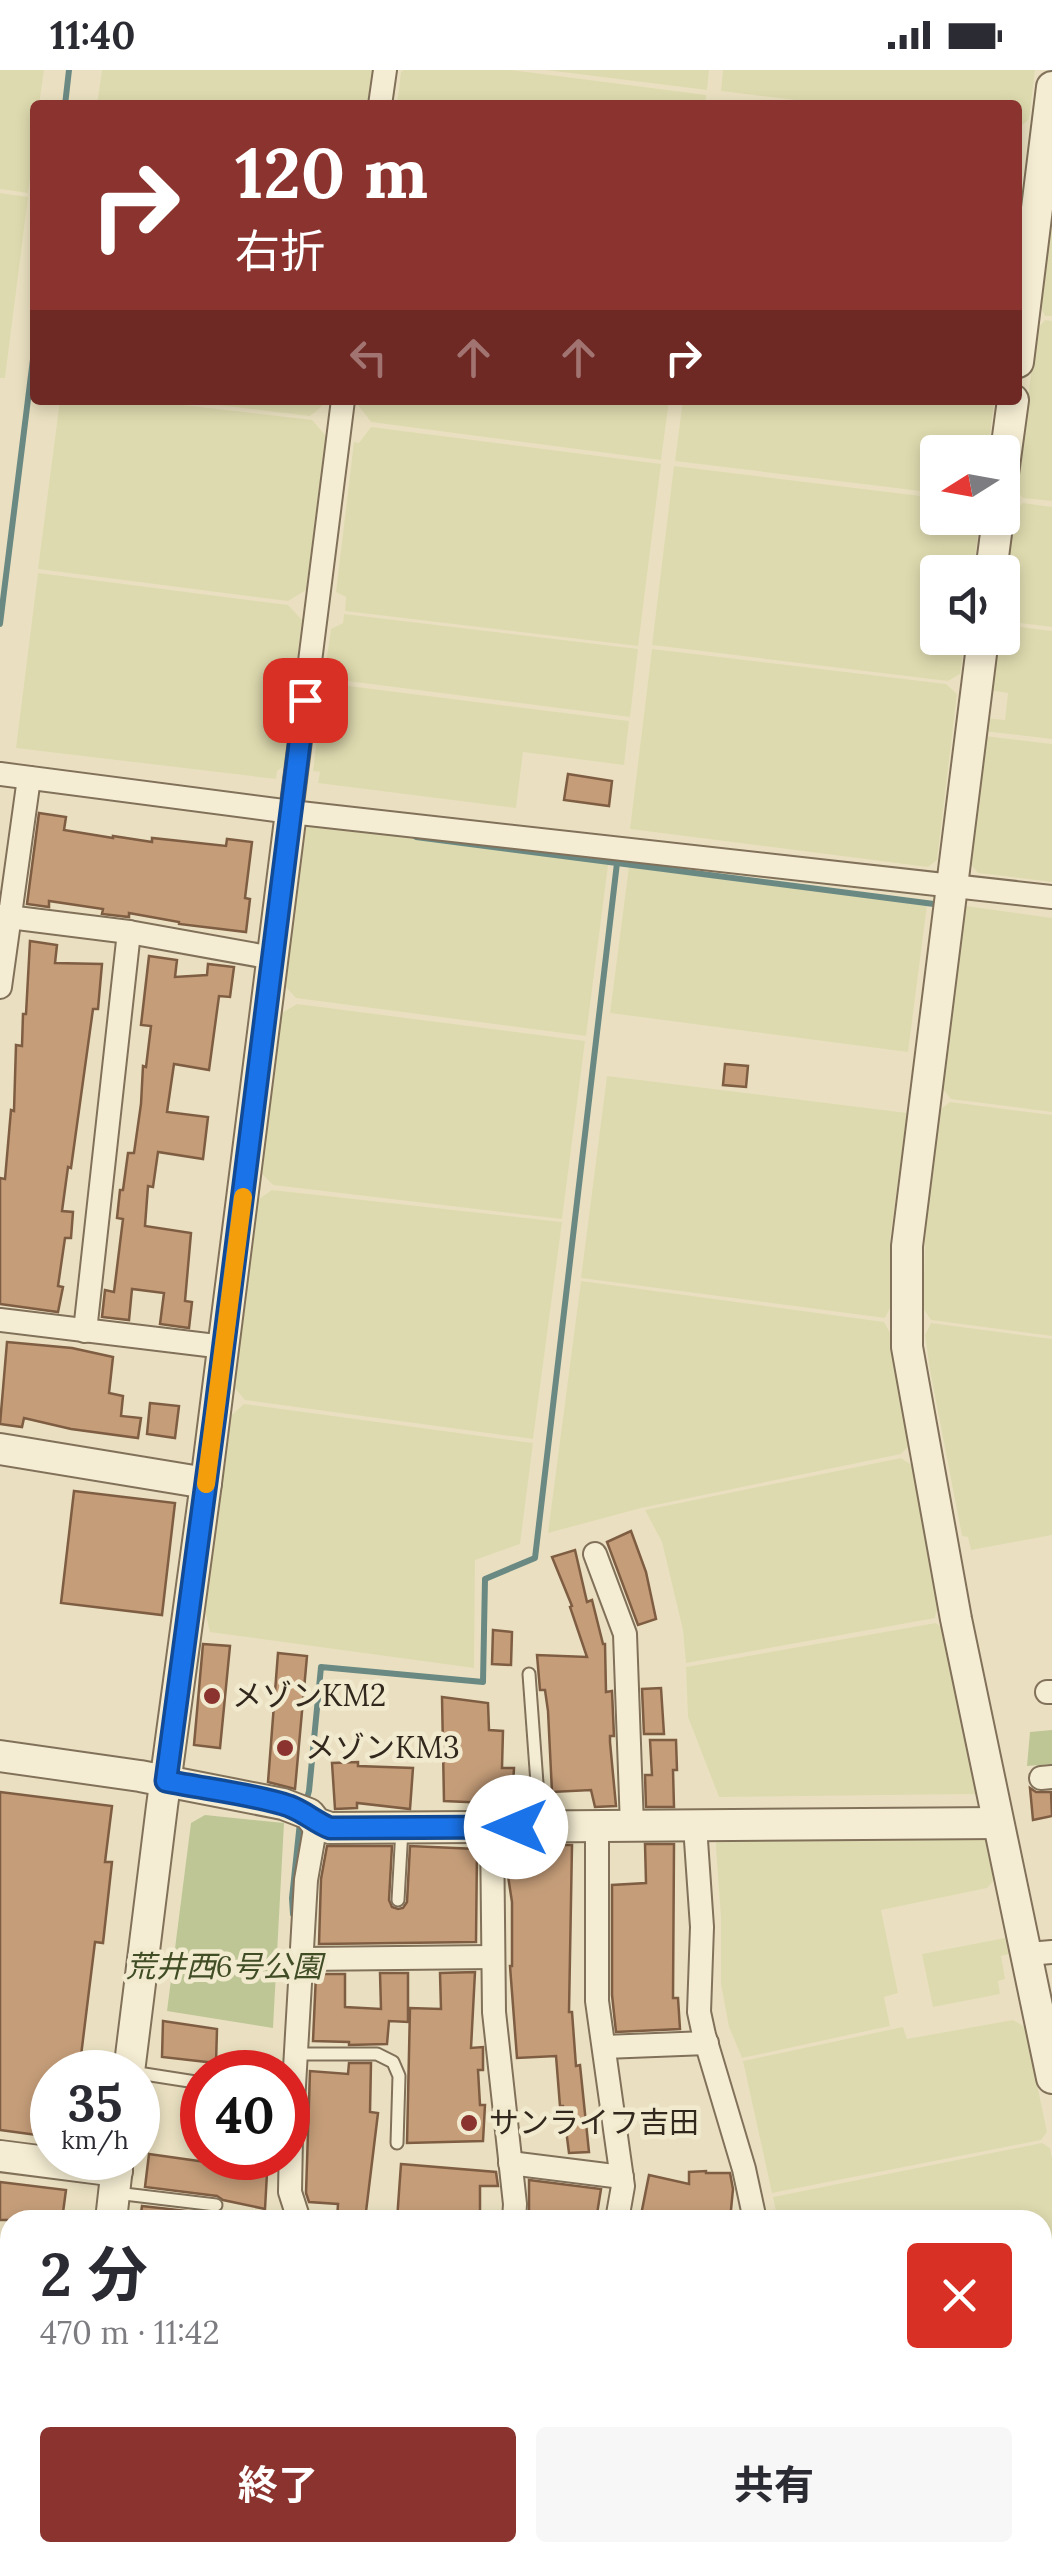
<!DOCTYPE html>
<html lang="ja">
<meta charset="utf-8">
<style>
body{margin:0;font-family:Lora,"Noto Sans JP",serif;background:#f7f7f7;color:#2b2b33;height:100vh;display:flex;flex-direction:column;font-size:38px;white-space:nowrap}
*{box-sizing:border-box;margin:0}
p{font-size:32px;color:#7c7c81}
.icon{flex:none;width:55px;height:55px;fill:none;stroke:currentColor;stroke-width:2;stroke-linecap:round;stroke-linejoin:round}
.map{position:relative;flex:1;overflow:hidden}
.sheet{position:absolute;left:0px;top:2140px;width:1052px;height:352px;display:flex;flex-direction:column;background:#fff;border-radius:30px 30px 0 0;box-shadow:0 5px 15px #0003}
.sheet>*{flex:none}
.top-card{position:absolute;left:30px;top:30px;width:992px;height:305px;border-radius:10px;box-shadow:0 5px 15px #0003;background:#8b342f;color:#fff;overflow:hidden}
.needle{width:65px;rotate:259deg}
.controls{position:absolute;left:920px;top:365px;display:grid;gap:20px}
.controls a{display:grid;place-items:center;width:100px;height:100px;border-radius:10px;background:#fff;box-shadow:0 5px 15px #0003;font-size:50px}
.speed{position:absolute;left:30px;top:1980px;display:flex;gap:20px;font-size:50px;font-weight:700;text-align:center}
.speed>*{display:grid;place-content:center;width:130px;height:130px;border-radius:50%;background:#fff;box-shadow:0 5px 15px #0003;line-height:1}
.speed small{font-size:25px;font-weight:400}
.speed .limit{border:15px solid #d22;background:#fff;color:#111}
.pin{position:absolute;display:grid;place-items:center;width:85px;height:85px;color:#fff;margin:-42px;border-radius:20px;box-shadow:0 5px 15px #0006}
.me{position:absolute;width:110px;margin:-55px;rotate:270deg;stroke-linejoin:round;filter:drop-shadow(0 0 8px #0008)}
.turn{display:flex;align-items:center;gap:35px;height:210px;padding:0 40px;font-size:45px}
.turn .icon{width:130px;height:130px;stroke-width:2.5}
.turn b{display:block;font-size:70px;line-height:85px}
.lanes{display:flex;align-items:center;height:95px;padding:0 40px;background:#0003;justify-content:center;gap:50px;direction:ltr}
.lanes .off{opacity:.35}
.round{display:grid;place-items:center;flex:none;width:105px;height:105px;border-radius:10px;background:#f7f7f7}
.overview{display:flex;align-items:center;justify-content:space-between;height:170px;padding:0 40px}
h1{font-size:60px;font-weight:700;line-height:75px}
.action{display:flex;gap:20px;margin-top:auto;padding:20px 40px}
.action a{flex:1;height:115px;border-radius:10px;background:#8b342f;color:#fff;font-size:40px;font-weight:700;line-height:115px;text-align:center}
.action a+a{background:#f7f7f7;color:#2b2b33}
.status{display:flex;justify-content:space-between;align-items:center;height:70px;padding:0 50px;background:#fff;direction:ltr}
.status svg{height:28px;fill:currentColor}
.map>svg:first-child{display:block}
.farmland{fill:#dedaaf}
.green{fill:#bec696}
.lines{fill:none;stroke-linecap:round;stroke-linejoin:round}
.stream{stroke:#6b8983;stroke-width:6}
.building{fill:#c59d79;stroke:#7e5d42;stroke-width:2.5}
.service-casing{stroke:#81715a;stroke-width:15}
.minor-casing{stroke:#81715a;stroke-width:26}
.tertiary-casing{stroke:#81715a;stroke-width:34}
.service{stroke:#f5edd3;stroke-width:11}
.minor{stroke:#f5edd3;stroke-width:22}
.tertiary{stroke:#f5edd3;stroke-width:30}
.route-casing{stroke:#114b97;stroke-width:25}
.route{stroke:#1a73e8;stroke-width:18}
.slow{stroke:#f59e0b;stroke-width:18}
.poi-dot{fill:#8b342f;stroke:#f2eacf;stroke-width:4}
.labels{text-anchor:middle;stroke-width:9;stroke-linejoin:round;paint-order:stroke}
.poi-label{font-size:30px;fill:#32281d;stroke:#f2eacf;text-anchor:start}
.park-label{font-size:30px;font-style:italic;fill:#404d25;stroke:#f2eacf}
</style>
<div class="status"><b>11:40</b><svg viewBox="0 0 49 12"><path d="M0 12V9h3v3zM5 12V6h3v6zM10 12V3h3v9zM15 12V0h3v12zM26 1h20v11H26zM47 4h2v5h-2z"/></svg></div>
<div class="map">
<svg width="1052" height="2492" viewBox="0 0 1052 2492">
<rect width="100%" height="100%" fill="#eae0c1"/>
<g class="farmland">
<path d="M0 0H44L39 35H35V70L28 123 0 119Z"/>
<path d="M102 0H372L368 35H97Z"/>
<path d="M404 0H511L706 25 705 35H397L401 2Z"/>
<path d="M546 0H709L707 20Z"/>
<path d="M723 0H1035L1029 49 1020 57H1018V35H838L721 21Z"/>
<path d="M0 123 28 127 5 308H0Z"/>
<path d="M1052 144V246H1045L1040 235Z"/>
<path d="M1045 250 1052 251V431L1023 428 1016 420 1037 259Z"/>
<path d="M60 330H140L312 350 326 366 306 520 288 531 38 499Z"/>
<path d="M177 330H329L310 346Z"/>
<path d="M360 330H669L661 390 371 352 359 336Z"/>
<path d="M683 330H994L988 382H938L937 423 675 391Z"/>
<path d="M371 357 661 394 638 576 345 541 346 527 336 522 354 372 359 373Z"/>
<path d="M674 396 937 428 938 448H980L973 502H938V568H965L960 604 948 611 652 575Z"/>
<path d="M1023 433 1052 437V557L1003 551V525L1013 443Z"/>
<path d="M38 503 288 535 302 550 284 696 277 701 276 709 16 678Z"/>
<path d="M344 544 638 579 630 647 324 608 331 559 343 553Z"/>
<path d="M1003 555 1052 561V669L983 661 985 648 1005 650 1008 623 988 620 994 568H1002Z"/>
<path d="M652 579 946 614 957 624 937 790 928 797 630 759Z"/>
<path d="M324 613 629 651 624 695 523 682 516 738 318 713 320 702 313 701Z"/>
<path d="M984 666 1052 674V812L978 803 968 791Z"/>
<path d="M307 752 610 780 586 966 296 928 283 914Z"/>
<path d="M629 796 927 835 908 982 610 943Z"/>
<path d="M966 836 1052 848V1042L951 1029 942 1018Z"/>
<path d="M297 934 585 971 562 1149 273 1115 260 1102 280 944Z"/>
<path d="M607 1006 907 1043 890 1169 891 1236 885 1248 581 1208Z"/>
<path d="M950 1032 1052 1045V1266L931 1250 923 1238 926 1146 941 1039Z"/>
<path d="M272 1120 562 1152 533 1369 245 1330 232 1315 256 1131Z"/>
<path d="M581 1211 884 1252 890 1263 909 1376 901 1384 641 1438 548 1463Z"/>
<path d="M931 1253 1052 1269V1465L971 1480 968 1467 962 1466 930 1300 925 1265Z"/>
<path d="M244 1334 533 1373 520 1474 475 1490 474 1598 210 1562 204 1537 228 1348Z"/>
<path d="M901 1388 913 1396 941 1537 936 1542 935 1548 686 1593 683 1560 662 1472 645 1440Z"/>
<path d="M936 1553 946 1561 977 1719 975 1724 719 1727 688 1647 686 1597Z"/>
<path d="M717 1754 988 1765 996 1808 987 1818 881 1840 898 1923 884 1927 890 1956 742 1988 729 1957 721 1914V1848L716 1778Z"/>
<path d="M1005 1868 1009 1884 1001 1886 1005 1909 998 1911 1000 1924 933 1937 922 1884Z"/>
<path d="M1013 1950 1025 1957 1047 2062 1041 2070 772 2123 743 1991 903 1957 907 1969Z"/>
<path d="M1042 2073 1050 2078 1052 2089V2209L1043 2211 1042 2150H778L773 2127Z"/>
</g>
<g class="green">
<path d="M1052 1660V1694L1027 1696 1030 1662Z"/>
<path d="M205 1745 284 1753 273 1958 167 1941 191 1753Z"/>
</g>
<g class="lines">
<g class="stream">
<path d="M65 35 69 0"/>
<path d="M0 554 35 273"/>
<path d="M416 767 934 834"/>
<path d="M305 1735 309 1721 321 1597 483 1612 485 1509 535 1488 617 793"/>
<path d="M293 1844 292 1828 300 1752"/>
<path d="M229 2492 230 2482"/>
</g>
</g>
<g class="building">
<path d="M568 704 612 711 609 736 564 730Z"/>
<path d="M39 743 66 747 64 760 113 768V766L152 772V768L226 776 227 769 252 772 245 828 250 829 246 862 179 854V852L129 843V847L102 844 103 839 49 831V837L27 834Z"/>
<path d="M30 871 57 875 55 893 102 894 98 939H93L71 1098 68 1097 62 1141 73 1142 71 1168H65L58 1216 63 1217 58 1242 0 1234V1108L5 1109 11 1040 14 1041 16 975 22 976 23 944H26Z"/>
<path d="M149 886 177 890 175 907 207 905 208 894 234 897 230 927 219 926 209 1000 174 994 167 1042 208 1047 203 1089 158 1082 153 1117 148 1116 145 1156 191 1163 185 1231 192 1232 189 1258 160 1254 164 1223 132 1219 129 1250 102 1247 105 1220 114 1222 123 1149 117 1148 120 1120H123L128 1083H134L141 1034 143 996 146 997 151 956 141 955Z"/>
<path d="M725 994 748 996 746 1017 723 1015Z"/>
<path d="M7 1272 72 1278 113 1287 109 1323 123 1326 121 1346 141 1348 138 1368 71 1359 24 1348 22 1357 0 1354Z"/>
<path d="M150 1333 179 1336 175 1368 147 1364Z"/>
<path d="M74 1421 175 1433 162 1545 61 1533Z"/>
<path d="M631 1461 646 1502 656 1549 638 1555 607 1472Z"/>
<path d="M575 1480 587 1532 592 1530 603 1574H605L606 1622 612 1621 614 1666H610V1672L616 1736 595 1737 591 1720 552 1722 548 1641 545 1620H540L537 1585 587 1587 570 1537 572 1536 552 1487Z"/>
<path d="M493 1560 512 1562 511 1595 492 1594Z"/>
<path d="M203 1574 230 1576 220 1678 194 1675Z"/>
<path d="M278 1583 307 1586 295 1719 268 1712Z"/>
<path d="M661 1618 664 1664H644L642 1619Z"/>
<path d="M442 1627 488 1633 489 1660 503 1661 502 1698H514L513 1716H490L488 1733 444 1731Z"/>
<path d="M650 1670H676L677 1700H673L674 1737H646L645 1705H652Z"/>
<path d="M358 1692V1696L413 1698 410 1739 357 1733V1738L335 1739 332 1693Z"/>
<path d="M1030 1718 1036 1722H1051L1052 1746 1033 1750Z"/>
<path d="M0 1722 112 1736 105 1792H112L103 1873 95 1872 79 2002H52V2067L0 2060Z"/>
<path d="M645 1774H674L673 1928H678L680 1959 616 1962 612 1925V1815L646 1813Z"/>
<path d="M507 1775H572L569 1942H572L576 1996 580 1995 589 2082 569 2083 563 2036H560L556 1986 517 1988 510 1896H512V1832L508 1806Z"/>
<path d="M327 1776H392L389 1830 392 1837 398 1839 403 1838 407 1832 410 1776 477 1779 476 1872 319 1874 321 1809Z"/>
<path d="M475 1902 471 1978 483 1977V2000H478L480 2035H485L483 2071 407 2073 410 1938 441 1939 440 1903Z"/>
<path d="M380 1903H408V1952L389 1951 387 1974 349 1975V1972L313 1971 316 1904H345V1937L381 1939Z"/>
<path d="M163 1951 217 1959 216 1993 162 1987Z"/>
<path d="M349 1993H371L370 2042 378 2043 365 2150H337L338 2134 309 2132 306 2123 310 2001 348 2004Z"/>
<path d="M149 2084 227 2095V2088H263L262 2103H267L265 2139 223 2130 217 2126 145 2117Z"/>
<path d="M401 2094 496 2102 498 2116H480V2150H397Z"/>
<path d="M706 2101V2103H730L733 2119 730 2150H640L649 2105 689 2114V2102Z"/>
<path d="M529 2110 601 2119 596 2150H529Z"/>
<path d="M0 2112 66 2120 62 2150H0Z"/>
<path d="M142 2136 214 2144 213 2150H140Z"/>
</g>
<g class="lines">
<g class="service-casing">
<g id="service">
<path d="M529 1604 540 1754"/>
<path d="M398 1830 402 1759"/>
<path d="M296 1984H377L393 1992 399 2006 397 2073"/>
<path d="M138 2003 202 2013"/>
<path d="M116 2123 216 2135"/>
<path d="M672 2482V2492"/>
<path d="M845 2482 846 2492"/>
</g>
</g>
<g class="minor-casing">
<g id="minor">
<path d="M380 35 385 0"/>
<path d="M0 704 291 742 1052 827"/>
<path d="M291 742 343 330"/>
<path d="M0 846 129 862 273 888"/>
<path d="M0 917 29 708"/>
<path d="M0 1250 224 1277"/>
<path d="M85 1261 129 862"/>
<path d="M595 1484 625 1564 632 1756"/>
<path d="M1047 1622H1052"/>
<path d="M1041 1708 1052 1707"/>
<path d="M597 1756V1931L623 2116 617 2150"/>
<path d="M695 1756 702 1857 699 1942 704 1965 744 2099 755 2150"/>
<path d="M492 1757 494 1942 515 2134 514 2150"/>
<path d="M1028 1884 1052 1882"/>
<path d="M303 1889 493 1887"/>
<path d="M604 1977 707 1973"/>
<path d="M510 2093 622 2107"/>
<path d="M299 2150 290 2122 291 2067 306 1810 316 1753"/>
<path d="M1042 2337 1052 2336"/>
<path d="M366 2482V2492"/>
<path d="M465 2482V2492"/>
<path d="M563 2482V2492"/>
<path d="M749 2482 754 2492"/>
</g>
</g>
<g class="tertiary-casing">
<g id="tertiary">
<path d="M1018 292 1052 17"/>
<path d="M1002 411 1013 330"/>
<path d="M991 502 998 448"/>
<path d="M983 568 907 1176V1277L956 1549 1052 2008"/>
<path d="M0 1379 206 1413"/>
<path d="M0 1686 140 1706 283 1734 309 1744 316 1753 330 1758 998 1753"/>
<path d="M129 2002 162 1736 206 1413 291 742"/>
<path d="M0 2086 117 2101"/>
<path d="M111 2150 118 2088"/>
<path d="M67 2492 68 2482"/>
</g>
</g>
<use href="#service" class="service"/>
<use href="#minor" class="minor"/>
<use href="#tertiary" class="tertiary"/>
</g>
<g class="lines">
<g class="route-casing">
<path id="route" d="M305 630 215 1345 166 1711C205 1719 253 1724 289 1736 305 1742 315 1752 330 1758L516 1757"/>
</g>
<use href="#route" class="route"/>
<path class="slow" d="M206 1414 243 1127"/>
</g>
<g class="poi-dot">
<circle cx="212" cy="1626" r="10"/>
<circle cx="285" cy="1678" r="10"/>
<circle cx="469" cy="2053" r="10"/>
</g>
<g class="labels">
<g class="poi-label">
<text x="232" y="1636">メゾンKM2</text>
<text x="305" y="1688">メゾンKM3</text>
<text x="489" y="2063">サンライフ吉田</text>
</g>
<g class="park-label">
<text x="224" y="1907">荒井西6号公園</text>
</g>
</g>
</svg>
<div class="controls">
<a><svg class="needle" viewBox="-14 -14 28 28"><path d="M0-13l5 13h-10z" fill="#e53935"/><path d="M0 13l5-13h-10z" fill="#7c7c81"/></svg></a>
<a><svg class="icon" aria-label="sound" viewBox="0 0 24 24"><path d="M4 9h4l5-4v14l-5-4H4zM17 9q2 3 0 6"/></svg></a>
</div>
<div class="speed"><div>35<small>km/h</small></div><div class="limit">40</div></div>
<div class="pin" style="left:305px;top:630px;background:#d93025"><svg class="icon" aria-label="arrive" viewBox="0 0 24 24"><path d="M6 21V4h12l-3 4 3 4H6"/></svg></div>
<svg class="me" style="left:516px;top:1757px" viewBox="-20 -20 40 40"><circle r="19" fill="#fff"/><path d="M0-13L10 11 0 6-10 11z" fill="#1a73e8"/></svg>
<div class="top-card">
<div class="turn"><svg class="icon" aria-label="right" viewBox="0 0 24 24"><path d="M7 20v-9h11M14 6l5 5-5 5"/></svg><div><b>120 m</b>右折</div></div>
<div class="lanes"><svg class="icon off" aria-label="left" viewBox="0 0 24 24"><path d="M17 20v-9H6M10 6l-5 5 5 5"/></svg><svg class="icon off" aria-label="ahead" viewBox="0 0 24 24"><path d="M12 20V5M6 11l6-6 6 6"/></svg><svg class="icon off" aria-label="ahead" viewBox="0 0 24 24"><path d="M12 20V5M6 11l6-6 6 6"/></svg><svg class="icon" aria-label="right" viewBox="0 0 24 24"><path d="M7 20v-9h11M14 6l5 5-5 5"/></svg></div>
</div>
<section class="sheet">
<div class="overview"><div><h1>2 分</h1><p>470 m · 11:42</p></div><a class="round" style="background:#d93025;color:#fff"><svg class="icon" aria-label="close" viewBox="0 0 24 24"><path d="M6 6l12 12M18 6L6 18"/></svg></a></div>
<div class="action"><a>終了</a><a>共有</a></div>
</section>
</div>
